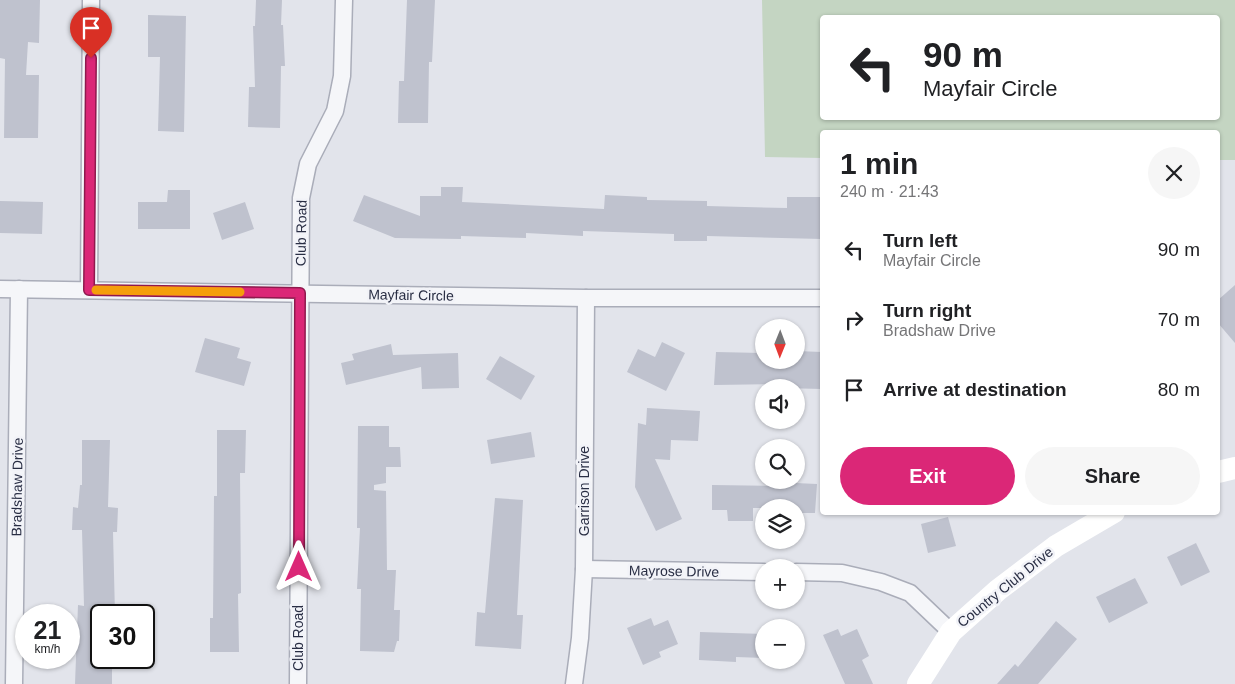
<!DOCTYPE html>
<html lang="en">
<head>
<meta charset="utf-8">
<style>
  :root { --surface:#fff; --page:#f6f6f6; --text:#202124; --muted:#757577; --accent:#db2777 }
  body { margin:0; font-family:Arial,sans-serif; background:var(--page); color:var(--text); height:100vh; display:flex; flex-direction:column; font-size:19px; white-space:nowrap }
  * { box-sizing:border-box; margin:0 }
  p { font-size:16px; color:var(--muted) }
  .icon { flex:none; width:28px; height:28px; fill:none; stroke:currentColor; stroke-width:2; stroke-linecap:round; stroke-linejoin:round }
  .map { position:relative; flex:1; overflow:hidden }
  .side { position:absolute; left:820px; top:130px; width:400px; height:385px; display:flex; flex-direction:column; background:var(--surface); border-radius:5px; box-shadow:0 1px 4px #0004 }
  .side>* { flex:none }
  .banner { position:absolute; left:820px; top:15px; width:400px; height:105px; border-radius:5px; box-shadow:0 1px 4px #0004; background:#fff; color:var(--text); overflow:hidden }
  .needle { width:32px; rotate:181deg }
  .buttons { position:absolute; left:755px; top:319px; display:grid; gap:10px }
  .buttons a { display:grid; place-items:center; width:50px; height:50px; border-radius:50%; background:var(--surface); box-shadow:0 1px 4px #0004; font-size:25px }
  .speed { position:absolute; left:15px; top:604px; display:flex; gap:10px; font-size:25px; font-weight:700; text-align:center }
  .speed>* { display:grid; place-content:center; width:65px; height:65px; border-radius:50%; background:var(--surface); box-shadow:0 1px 4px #0004; line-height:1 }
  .speed small { font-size:12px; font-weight:400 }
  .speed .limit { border:2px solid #111; border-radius:8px; background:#fff; color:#111 }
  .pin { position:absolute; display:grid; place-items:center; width:42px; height:42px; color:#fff; margin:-51px -21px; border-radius:50% 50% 50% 0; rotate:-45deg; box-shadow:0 0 5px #0007 }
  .pin .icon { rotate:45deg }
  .me { position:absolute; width:55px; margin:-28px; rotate:0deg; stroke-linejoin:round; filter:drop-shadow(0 0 4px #0008) }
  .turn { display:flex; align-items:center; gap:18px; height:105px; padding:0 20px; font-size:22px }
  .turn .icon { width:65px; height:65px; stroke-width:2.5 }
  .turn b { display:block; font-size:35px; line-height:42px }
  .round { display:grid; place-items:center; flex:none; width:52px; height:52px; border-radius:26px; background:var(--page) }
  .summary { display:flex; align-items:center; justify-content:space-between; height:85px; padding:0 20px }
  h1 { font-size:30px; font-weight:700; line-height:38px }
  .button { display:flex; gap:10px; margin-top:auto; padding:10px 20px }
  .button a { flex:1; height:58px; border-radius:30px; background:var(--accent); color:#fff; font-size:20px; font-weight:700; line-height:58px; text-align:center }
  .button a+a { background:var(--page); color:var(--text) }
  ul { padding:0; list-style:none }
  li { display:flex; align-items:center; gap:15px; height:70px; padding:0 20px }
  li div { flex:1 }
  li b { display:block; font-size:19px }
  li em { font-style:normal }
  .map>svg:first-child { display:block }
  .green { fill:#c4d5c2; fill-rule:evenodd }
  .building { fill:#bfc2ce }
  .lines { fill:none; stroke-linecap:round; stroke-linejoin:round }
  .street-casing { stroke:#aaadb9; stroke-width:19 }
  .street { stroke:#f5f6f9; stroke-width:16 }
  .secondary { stroke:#fff; stroke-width:22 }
  .route-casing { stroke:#8e194d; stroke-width:12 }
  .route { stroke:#db2777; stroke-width:9 }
  .slow { stroke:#f59e0b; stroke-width:9 }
  .labels { text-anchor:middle; stroke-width:5; stroke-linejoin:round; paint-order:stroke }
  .street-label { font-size:14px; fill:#292e44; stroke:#f2f3f8 }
</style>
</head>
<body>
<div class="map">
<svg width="1235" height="684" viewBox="0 0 1235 684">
  <rect width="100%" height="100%" fill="#e2e4eb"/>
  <path class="green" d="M762,0H1235V160H1218V132H822V158L765,157ZM822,18H1218V118H822Z"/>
  <g class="building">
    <polygon points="0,0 40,0 39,43 28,42 26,75 39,75 38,138 4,138 5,59 0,58"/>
    <polygon points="256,0 282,0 281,25 283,25 285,66 281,66 280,128 248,127 249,87 255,87 253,26 255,26"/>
    <polygon points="407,0 435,0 432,62 429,62 428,123 398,123 399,81 404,81"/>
    <polygon points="148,15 186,16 184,132 158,131 160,57 148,57"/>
    <polygon points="441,187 463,187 462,202 604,209 605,195 647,197 647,200 707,201 707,206 787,208 787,197 822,197 822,239 707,236 707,241 674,241 674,234 583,231 583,236 526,233 526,238 461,236 461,239 395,238 353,221 364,195 420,216 420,196 441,196"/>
    <polygon points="168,190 190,190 190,229 138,229 138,202 167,202"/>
    <polygon points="0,201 43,202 42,234 0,233"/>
    <polygon points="245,202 254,229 222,240 213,213"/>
    <polygon points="1235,285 1235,343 1218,323 1218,300"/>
    <polygon points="205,338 240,348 237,358 251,362 244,386 195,372"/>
    <polygon points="662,342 685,353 666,391 627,372 638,349 655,357"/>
    <polygon points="391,344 393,355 458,353 459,388 422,389 421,367 346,385 341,363 354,360 352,354"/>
    <polygon points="796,351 822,352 822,389 782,388 782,384 714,385 716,352 762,353 762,360 796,360"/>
    <polygon points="500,356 535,376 521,400 486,379"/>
    <polygon points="647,408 700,411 698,441 671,440 670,460 655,459 682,519 656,531 635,487 638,423 646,425"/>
    <polygon points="358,426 389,426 389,447 400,447 401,467 386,467 386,483 374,485 374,490 386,491 387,570 396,570 394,610 400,610 399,641 397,641 394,652 360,651 361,589 357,589 360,528 357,528"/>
    <polygon points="217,430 246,430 245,473 240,473 241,593 238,594 239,652 210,652 210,618 213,618 214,496 217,496"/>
    <polygon points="531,432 535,457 491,464 487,440"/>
    <polygon points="82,440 110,440 108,507 118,508 117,532 113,532 115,615 101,615 101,658 112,658 112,684 75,684 78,605 84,606 82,530 72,530 73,507 78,508 80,485 82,485"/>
    <polygon points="774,482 817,484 815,513 796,513 796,508 753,508 753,521 728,521 727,510 712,510 712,485 773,486"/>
    <polygon points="495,498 523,500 517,615 523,615 521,649 475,646 477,612 485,613"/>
    <polygon points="948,517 956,546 928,553 921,524"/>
    <polygon points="1196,543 1210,572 1181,586 1167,557"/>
    <polygon points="1135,578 1148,603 1109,623 1096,597"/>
    <polygon points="651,618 654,626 668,620 678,644 659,652 661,657 643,665 627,628"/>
    <polygon points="1056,621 1077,639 1038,684 997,684 1015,664 1018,667"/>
    <polygon points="838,629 841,636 857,629 869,656 862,660 873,684 845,684 823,635"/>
    <polygon points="700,632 764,634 764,658 736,657 736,662 699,660"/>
  </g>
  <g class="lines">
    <defs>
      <g id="street">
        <polyline points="0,289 586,298 822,298"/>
        <polyline points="89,290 91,0"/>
        <polyline points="584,569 764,572"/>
        <polyline points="796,572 842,573 881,582 910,593 951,632"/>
        <polyline points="14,684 19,289"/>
        <polyline points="298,684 301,198 308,164 335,111 342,76 344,0"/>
        <polyline points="574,684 580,638 584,569 586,298"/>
      </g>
    </defs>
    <use href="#street" class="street-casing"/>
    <use href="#street" class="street"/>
    <g class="secondary">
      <polyline points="1218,472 1235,468"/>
      <polyline points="918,684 951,632 998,590 1056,546 1114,512"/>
    </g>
  </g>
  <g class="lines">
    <defs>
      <polyline id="route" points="91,58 89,290 300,293 299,567"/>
    </defs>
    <use href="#route" class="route-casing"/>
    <use href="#route" class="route"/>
    <polyline class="slow" points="96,290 240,292"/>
  </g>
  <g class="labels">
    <g class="street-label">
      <text transform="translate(301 233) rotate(-89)" y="5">Club Road</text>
      <text transform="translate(411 295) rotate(1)" y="5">Mayfair Circle</text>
      <text transform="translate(17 487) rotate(-89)" y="5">Bradshaw Drive</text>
      <text transform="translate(584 491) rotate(-90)" y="5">Garrison Drive</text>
      <text transform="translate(674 571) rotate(1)" y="5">Mayrose Drive</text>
      <text transform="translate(1005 587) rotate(-39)" y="5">Country Club Drive</text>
      <text transform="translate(298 638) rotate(-90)" y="5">Club Road</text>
    </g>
  </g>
</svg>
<div class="buttons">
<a><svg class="needle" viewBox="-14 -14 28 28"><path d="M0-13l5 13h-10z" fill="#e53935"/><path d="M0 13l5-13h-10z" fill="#757577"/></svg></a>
<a><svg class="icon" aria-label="sound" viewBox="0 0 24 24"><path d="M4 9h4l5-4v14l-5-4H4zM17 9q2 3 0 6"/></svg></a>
<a><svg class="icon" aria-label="search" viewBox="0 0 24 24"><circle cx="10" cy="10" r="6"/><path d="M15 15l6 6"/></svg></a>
<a><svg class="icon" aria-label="layers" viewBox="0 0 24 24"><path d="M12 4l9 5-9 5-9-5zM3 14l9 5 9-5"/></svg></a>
<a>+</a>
<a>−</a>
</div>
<div class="speed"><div>21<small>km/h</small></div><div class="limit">30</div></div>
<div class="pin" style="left:91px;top:58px;background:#d93025"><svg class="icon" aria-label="arrive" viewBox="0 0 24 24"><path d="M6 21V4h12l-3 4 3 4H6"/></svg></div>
<svg class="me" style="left:299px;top:567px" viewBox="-20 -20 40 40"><path d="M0-17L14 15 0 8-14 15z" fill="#db2777" stroke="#fff" stroke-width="4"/></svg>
<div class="banner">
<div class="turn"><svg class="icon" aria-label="left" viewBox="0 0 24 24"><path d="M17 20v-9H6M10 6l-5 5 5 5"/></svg><div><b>90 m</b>Mayfair Circle</div></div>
</div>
<section class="side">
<div class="summary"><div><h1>1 min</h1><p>240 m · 21:43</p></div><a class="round"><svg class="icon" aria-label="close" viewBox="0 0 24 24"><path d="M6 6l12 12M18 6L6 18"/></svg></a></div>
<ul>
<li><svg class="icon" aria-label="left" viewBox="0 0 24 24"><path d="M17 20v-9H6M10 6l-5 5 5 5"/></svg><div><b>Turn left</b><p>Mayfair Circle</p></div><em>90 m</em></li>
<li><svg class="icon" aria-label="right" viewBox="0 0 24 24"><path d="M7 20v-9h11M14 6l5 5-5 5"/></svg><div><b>Turn right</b><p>Bradshaw Drive</p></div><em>70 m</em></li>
<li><svg class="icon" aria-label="arrive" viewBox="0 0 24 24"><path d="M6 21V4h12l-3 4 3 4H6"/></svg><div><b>Arrive at destination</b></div><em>80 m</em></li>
</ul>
<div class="button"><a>Exit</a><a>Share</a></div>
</section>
</div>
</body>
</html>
